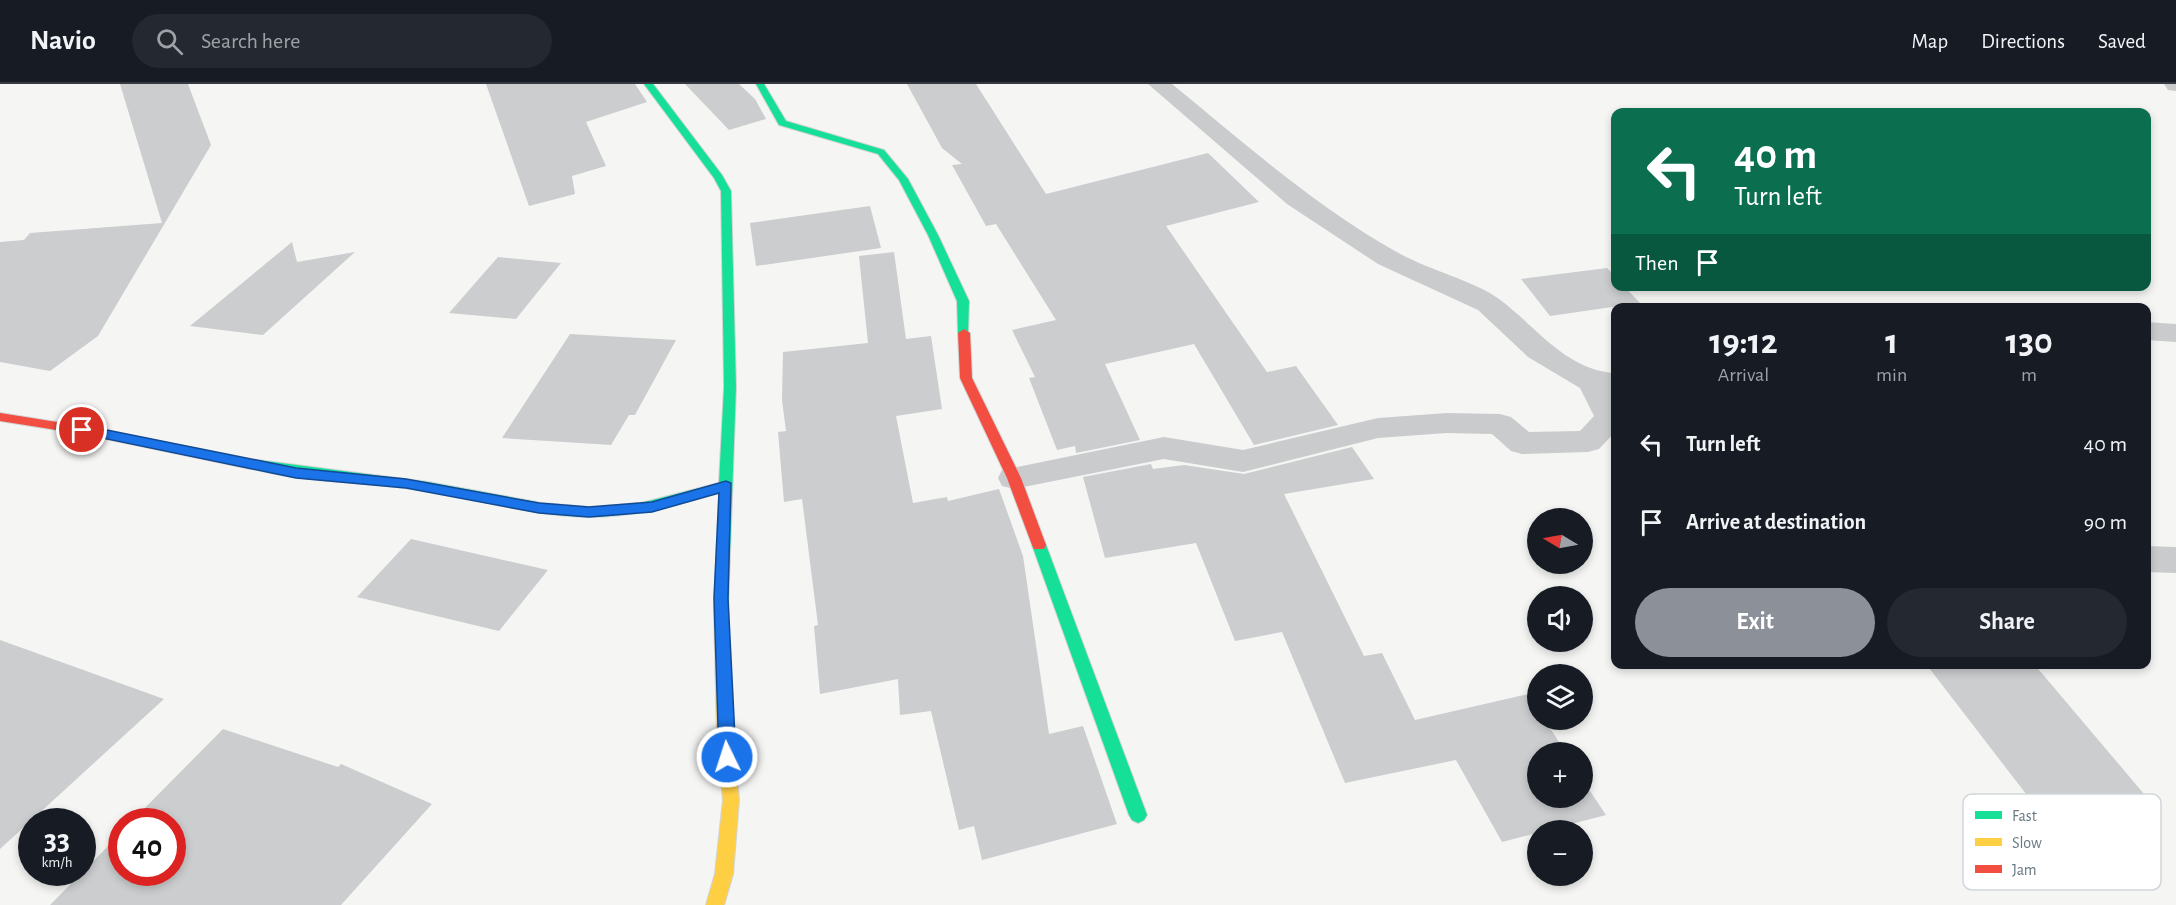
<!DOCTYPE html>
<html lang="en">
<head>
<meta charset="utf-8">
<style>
  :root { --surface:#171b24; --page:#242831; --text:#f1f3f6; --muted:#9ea1a6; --line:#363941; --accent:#8c9099 }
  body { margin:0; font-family:"Alegreya Sans",sans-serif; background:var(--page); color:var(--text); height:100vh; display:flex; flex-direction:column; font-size:22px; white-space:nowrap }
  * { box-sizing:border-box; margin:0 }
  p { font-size:20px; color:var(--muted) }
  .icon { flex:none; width:33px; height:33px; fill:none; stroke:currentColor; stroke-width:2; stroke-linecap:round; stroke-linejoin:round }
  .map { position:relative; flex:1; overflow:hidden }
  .sheet { position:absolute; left:1611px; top:219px; width:540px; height:366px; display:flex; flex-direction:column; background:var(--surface); border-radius:12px; box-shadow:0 3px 9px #0003 }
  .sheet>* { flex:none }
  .hud { position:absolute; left:1611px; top:24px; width:540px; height:183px; border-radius:12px; box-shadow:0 3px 9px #0003; background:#0b6e4f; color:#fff; overflow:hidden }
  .needle { width:39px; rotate:280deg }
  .controls { position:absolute; left:1527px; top:424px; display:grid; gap:12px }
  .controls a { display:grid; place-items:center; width:66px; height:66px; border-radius:50%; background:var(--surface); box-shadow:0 3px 9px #0003; font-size:30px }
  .speed { position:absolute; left:18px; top:724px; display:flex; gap:12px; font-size:30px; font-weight:700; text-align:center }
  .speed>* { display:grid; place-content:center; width:78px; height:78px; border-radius:50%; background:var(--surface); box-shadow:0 3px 9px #0003; line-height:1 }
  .speed small { font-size:15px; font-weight:400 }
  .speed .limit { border:9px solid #d22; background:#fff; color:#111 }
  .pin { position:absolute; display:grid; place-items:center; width:51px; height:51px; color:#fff; margin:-26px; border:3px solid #fff; border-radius:50%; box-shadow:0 2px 6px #0007 }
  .me { position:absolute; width:66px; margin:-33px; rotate:356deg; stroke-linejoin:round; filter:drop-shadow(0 0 4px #0008) }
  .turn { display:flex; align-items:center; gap:21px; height:126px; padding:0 24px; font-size:27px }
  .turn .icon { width:78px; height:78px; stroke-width:2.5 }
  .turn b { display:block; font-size:42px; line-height:51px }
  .then { display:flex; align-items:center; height:57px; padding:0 24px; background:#0003; gap:12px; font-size:22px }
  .eta { display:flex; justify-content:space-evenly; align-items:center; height:102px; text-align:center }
  .eta b { font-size:36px; font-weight:600; line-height:42px }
  .cta { display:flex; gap:12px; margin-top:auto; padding:12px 24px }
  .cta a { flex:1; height:69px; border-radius:36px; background:var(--accent); color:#fff; font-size:24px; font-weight:600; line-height:69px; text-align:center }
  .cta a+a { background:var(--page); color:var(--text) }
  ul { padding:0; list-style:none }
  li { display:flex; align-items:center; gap:18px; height:78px; padding:0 24px }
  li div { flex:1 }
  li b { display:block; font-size:22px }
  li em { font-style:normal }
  header { display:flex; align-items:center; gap:36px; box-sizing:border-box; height:84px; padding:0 30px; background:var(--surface); border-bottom:2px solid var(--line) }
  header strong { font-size:28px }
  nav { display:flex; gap:33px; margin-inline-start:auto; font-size:21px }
  .search { width:420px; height:54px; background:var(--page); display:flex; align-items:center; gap:15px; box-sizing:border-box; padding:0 21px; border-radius:33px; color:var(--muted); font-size:22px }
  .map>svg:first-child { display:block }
  .building { fill:#cbcdce }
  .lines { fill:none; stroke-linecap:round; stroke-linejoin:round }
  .fast-casing { stroke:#d2d3d4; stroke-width:2 }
  .slow-casing { stroke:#d2d3d4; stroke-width:2 }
  .jam-casing { stroke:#d2d3d4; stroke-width:2 }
  .street { fill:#cacbcc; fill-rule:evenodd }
  .fast { fill:#16e098; fill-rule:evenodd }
  .slow { fill:#ffcf43; fill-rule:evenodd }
  .jam { fill:#f24e42; fill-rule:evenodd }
  .route { fill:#1a73e8; stroke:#114b97; stroke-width:1.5 }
  .key { fill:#fff; stroke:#d1d6da; stroke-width:1.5 }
  .key-label { font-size:16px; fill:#677883 }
</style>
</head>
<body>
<header>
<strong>Navio</strong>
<div class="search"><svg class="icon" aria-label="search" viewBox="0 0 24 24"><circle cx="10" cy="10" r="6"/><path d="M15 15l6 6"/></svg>Search here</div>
<nav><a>Map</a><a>Directions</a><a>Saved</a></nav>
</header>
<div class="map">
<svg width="2176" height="821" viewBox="0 0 2176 821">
  <rect width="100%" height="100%" fill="#f5f5f4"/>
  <g class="building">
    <polygon points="120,0 188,0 211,61 98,252 50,287 0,278 0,158 24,156 30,149 162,139"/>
    <polygon points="486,0 635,0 647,18 586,38 606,82 572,92 575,110 529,122"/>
    <polygon points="685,0 739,0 755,15 766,35 729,46"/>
    <polygon points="907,0 976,0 1046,110 1208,69 1259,118 1166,142 1267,288 1296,282 1338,341 1254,361 1194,260 1105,280 1140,356 1076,369 1075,362 1057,366 1029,294 1035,293 1012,246 1056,236 996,140 986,142 952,81 962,80 942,64"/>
    <polygon points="870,122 881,164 756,182 750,139"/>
    <polygon points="292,158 297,178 355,168 263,251 190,242"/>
    <polygon points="894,168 906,255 931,252 942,325 896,332 913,419 947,413 948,417 999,405 1023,472 1049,650 1083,642 1117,740 982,776 974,742 959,746 931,627 900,631 898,595 820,610 814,542 818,541 802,415 784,418 778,348 786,347 782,316 783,268 868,259 859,172"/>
    <polygon points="498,173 561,179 516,235 449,229"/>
    <polygon points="1607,184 1616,193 1616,202 1624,202 1640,219 1550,232 1521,195"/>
    <polygon points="570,250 676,256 635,331 629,331 611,361 502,354"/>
    <polygon points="1352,363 1374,395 1284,410 1364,572 1382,569 1415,636 1528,610 1538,624 1538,636 1545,636 1566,669 1538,669 1538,714 1582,714 1582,695 1606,731 1502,758 1456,676 1345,699 1282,548 1235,557 1196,459 1105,474 1083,393 1151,380 1153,385 1184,381 1244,390"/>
    <polygon points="411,455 548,486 499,547 357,513"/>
    <polygon points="0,556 164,615 0,765"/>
    <polygon points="1926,580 2034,580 2161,730 2053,745"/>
    <polygon points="223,645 338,683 341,680 432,720 341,821 50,821 122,748 122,789 172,789 172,738 131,738"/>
  </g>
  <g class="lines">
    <defs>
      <g id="fast">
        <path d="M644,0H653L722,91L731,107L736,303L728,525L726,529H716L714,525L719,409C677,421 634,433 589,433C527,432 466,411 405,404C353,397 297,398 246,383L244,380L251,375L428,398L542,419L588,423L641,419L719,399L724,303L721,107L714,94Z"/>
        <polygon points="756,0 764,0 786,37 884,66 908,95 938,151 969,217 968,252 960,252 958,249 957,217 928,151 899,96 878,70 779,41"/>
        <polygon points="1039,456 1044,457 1046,461 1147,731 1144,736 1138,739 1132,736 1129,731 1032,461 1034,457"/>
      </g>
      <polygon id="slow" points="721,519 726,521 728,525 733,651 739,716 733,790 724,821 706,821 715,790 723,716 717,651 714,525 716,521"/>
      <g id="jam">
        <polygon points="964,245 970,249 972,294 1021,394 1046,461 1044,465 1034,465 1032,461 1007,394 960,294 958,249"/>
        <polygon points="0,329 82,342 251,375 258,380 251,385 82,350 0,337"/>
      </g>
    </defs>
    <use href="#fast" class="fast-casing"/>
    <use href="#slow" class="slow-casing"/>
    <use href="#jam" class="jam-casing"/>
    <g class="street">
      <path d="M1148,0H1172C1244,59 1314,121 1395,167C1425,185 1473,196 1499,215C1536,242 1566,287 1616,289V309L1612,308L1616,315V347L1599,365L1588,368L1522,370L1511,367L1492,350L1447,349L1378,354L1243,388L1164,375L1014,405L1002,402L998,394L1002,386L1164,353L1243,366L1378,334L1447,329L1500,330L1511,333L1529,348L1580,347L1594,332L1580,304L1528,273L1478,226L1378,180L1287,120Z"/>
      <polygon points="2164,0 2176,0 2176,7 2168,6"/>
      <polygon points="2146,238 2176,240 2176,258 2146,256"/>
      <polygon points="2146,462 2176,463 2176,489 2146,488"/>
    </g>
    <use href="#fast" class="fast"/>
    <use href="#slow" class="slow"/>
    <use href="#jam" class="jam"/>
  </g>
  <polygon class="route" points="82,341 296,384 406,395 539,419 589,423 652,418 726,397 731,399 728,514 736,673 733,678 727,680 721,678 719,673 714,514 719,409 652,428 589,433 539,429 406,404 296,394 78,349 78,343"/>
  <rect x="1963" y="710" width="198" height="96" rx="9" class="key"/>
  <rect x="1975" y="727" width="27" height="8" fill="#16e098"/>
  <rect x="1975" y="754" width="27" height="8" fill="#ffcf43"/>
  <rect x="1975" y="781" width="27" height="8" fill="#f24e42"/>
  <g class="key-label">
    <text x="2012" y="737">Fast</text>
    <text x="2012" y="764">Slow</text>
    <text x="2012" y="791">Jam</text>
  </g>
</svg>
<div class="controls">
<a><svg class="needle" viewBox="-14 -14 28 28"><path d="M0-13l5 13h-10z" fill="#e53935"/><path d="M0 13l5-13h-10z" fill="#9ea1a6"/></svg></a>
<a><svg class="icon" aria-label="sound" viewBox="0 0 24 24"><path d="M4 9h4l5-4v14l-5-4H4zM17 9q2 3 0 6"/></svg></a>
<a><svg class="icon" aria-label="layers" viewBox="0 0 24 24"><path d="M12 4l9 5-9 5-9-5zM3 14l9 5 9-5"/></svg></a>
<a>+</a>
<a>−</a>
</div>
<div class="speed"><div>33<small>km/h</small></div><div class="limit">40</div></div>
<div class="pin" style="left:82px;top:346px;background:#d93025"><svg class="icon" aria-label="arrive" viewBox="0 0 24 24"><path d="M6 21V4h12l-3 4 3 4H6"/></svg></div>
<svg class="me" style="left:727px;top:673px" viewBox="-20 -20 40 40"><circle r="17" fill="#1a73e8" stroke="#fff" stroke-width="3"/><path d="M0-11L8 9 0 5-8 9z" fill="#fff"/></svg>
<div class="hud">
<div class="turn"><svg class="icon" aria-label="left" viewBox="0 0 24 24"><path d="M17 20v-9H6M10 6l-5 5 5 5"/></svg><div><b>40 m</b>Turn left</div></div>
<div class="then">Then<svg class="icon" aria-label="arrive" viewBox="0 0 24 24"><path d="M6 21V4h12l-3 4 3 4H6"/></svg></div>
</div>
<section class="sheet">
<div class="eta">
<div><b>19:12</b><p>Arrival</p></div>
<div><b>1</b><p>min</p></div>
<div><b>130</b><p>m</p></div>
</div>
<ul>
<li><svg class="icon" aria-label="left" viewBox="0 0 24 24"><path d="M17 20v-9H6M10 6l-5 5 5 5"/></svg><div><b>Turn left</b></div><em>40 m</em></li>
<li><svg class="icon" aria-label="arrive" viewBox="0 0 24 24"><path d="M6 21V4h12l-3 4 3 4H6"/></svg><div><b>Arrive at destination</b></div><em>90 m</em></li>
</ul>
<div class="cta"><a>Exit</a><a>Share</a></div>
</section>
</div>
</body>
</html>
